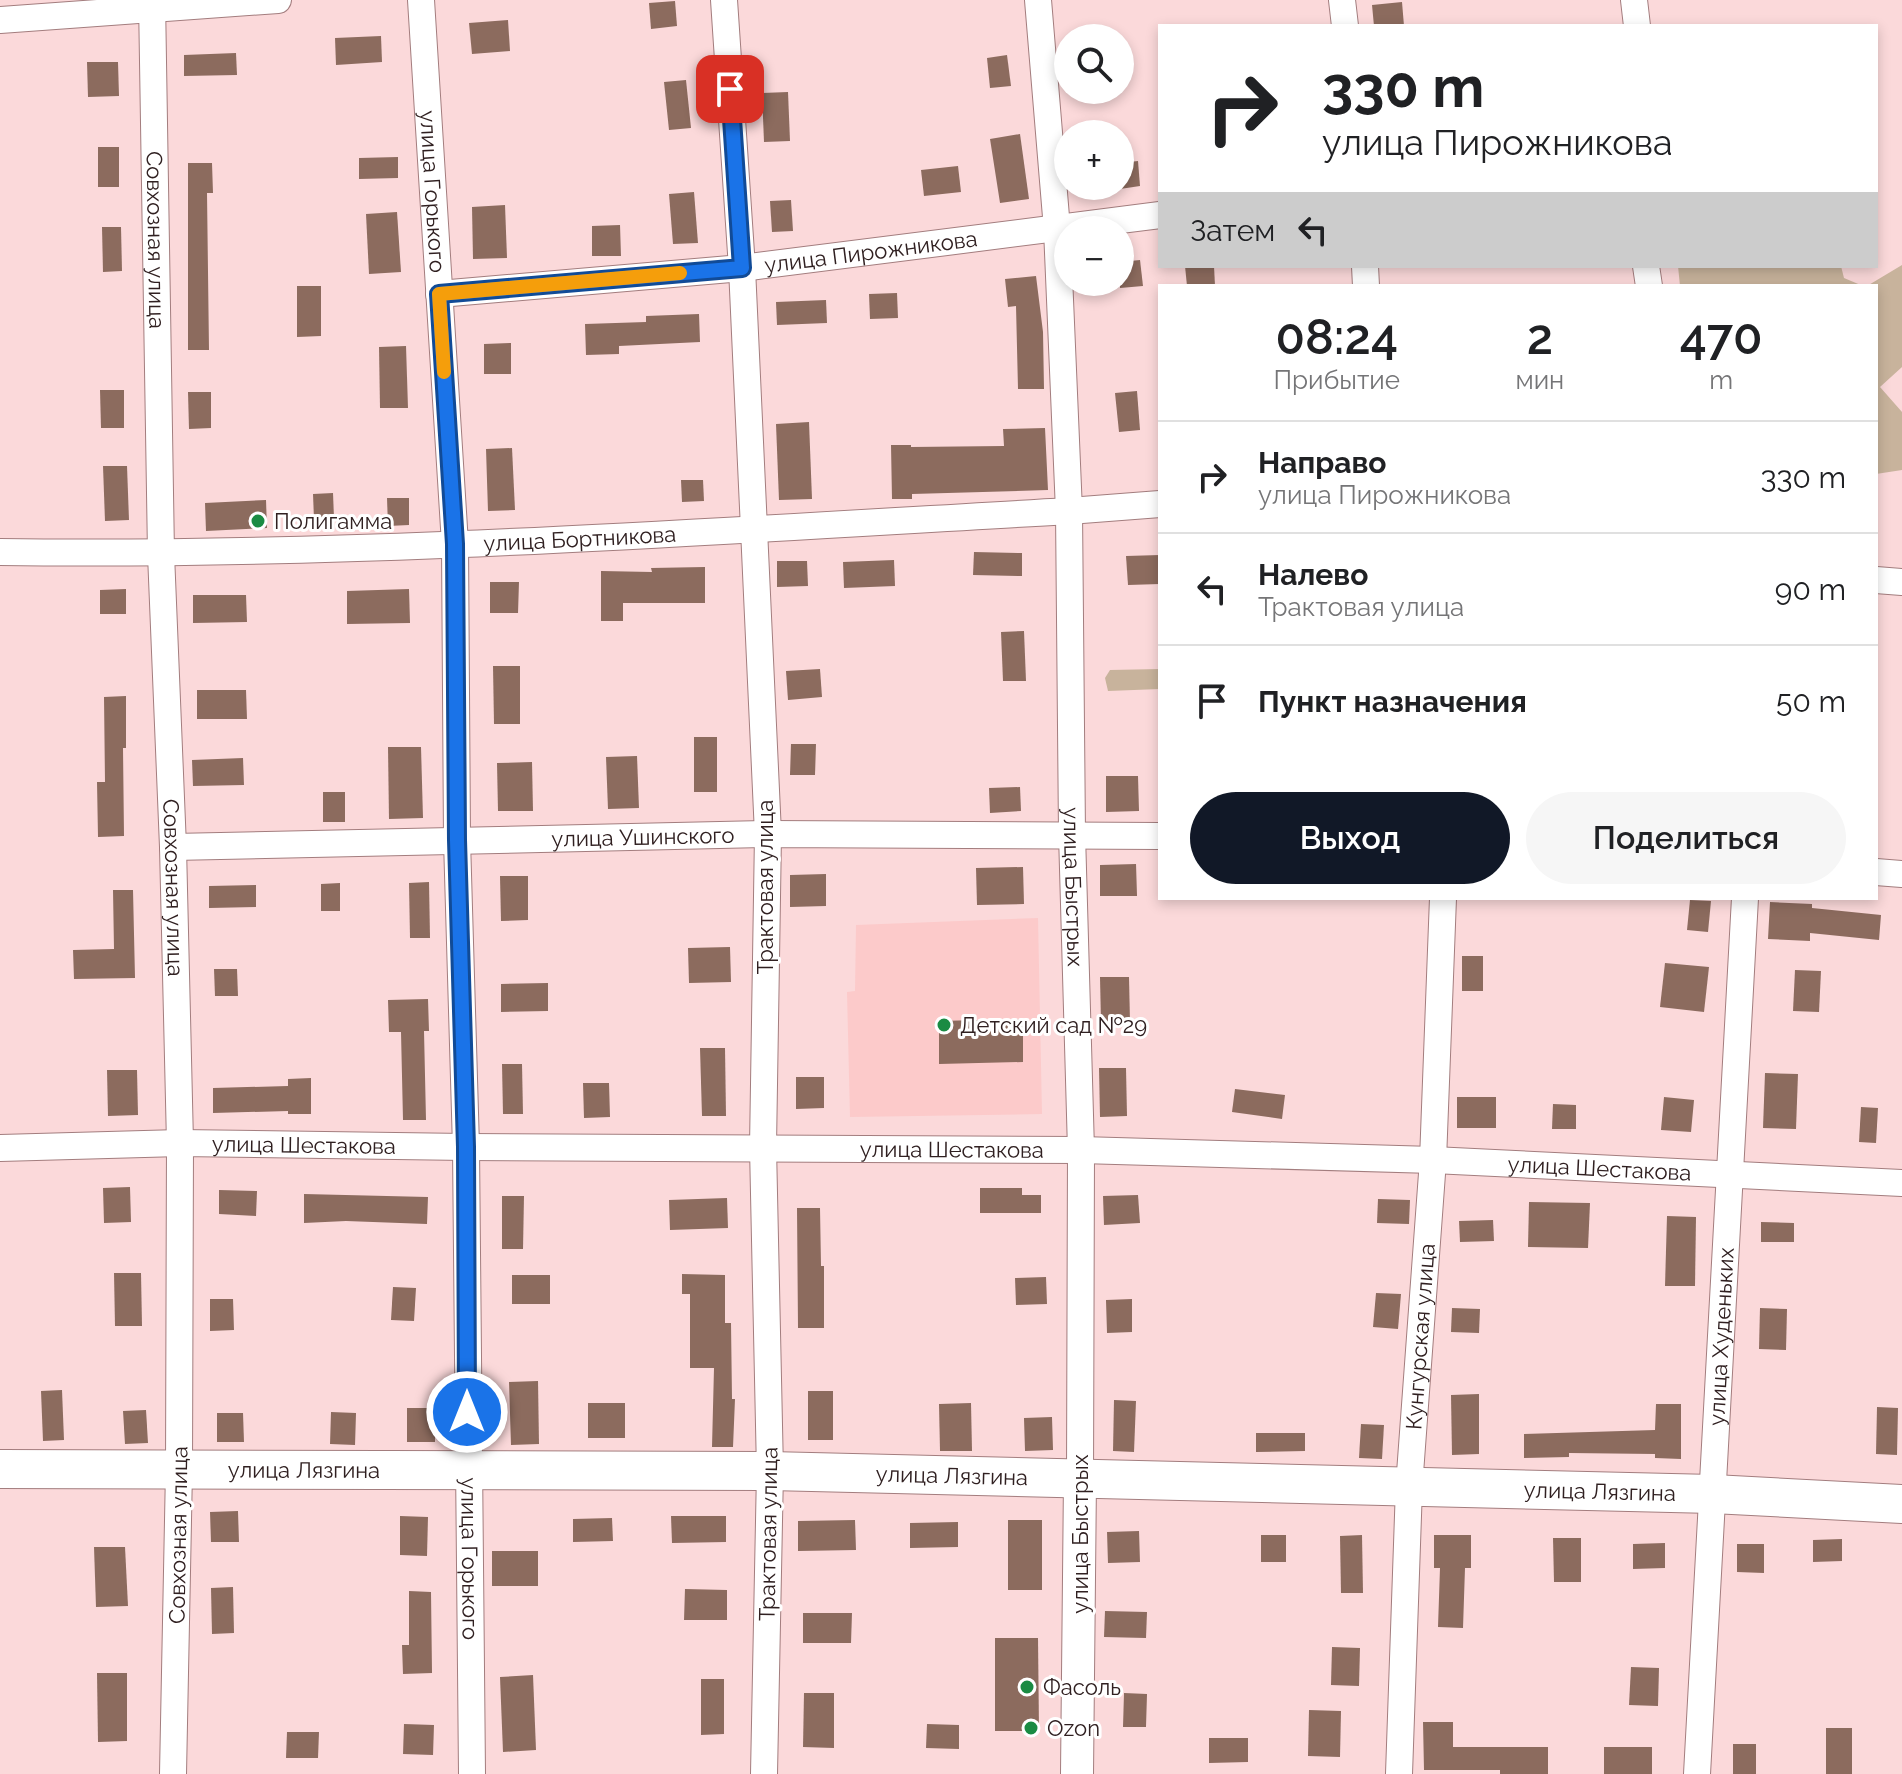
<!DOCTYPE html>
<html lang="ru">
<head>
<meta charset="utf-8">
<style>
  :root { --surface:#fff; --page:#f6f6f6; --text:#202124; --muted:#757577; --line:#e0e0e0; --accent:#111827 }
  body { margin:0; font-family:Raleway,sans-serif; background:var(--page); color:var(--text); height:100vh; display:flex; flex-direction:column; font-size:30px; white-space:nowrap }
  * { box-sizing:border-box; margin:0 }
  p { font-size:26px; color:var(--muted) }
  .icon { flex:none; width:44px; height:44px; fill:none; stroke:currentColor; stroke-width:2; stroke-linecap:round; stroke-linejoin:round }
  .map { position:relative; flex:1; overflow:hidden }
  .side { position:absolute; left:1158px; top:284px; width:720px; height:616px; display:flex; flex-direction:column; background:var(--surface); border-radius:0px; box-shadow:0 4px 12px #0003 }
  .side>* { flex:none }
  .guide { position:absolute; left:1158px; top:24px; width:720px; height:244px; border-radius:0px; box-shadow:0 4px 12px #0003; background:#fff; color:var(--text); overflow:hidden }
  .buttons { position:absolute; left:1054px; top:24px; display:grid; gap:16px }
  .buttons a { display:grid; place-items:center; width:80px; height:80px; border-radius:50%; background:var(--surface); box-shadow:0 4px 12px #0003; font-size:40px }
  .pin { position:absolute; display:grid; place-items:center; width:68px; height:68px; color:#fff; margin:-34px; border-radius:16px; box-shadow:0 4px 12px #0006 }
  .me { position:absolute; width:88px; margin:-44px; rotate:0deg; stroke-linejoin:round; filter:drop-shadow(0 0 6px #0008) }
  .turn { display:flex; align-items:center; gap:28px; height:168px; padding:0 32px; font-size:36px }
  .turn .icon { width:104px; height:104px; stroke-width:2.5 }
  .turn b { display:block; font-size:56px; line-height:68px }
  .then { display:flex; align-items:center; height:76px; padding:0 32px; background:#0003; gap:16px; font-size:30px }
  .eta { display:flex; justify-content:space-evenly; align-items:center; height:136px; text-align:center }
  .eta b { font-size:48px; font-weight:600; line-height:56px }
  .button { display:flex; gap:16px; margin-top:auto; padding:16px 32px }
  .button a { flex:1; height:92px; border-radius:48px; background:var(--accent); color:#fff; font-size:32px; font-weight:600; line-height:92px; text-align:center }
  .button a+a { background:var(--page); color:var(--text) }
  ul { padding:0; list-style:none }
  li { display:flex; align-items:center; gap:24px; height:112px; padding:0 32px; border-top:2px solid var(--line) }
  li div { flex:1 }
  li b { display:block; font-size:30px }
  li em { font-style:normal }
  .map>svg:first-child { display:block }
  .built { fill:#fccaca }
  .green { fill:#c8b39c }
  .building { fill:#8c6b5e }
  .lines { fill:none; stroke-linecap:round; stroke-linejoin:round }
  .minor-casing { stroke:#a37d7e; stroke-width:28 }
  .tertiary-casing { stroke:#a37d7e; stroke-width:34 }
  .secondary-casing { stroke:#a37d7e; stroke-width:40 }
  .minor { stroke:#fff; stroke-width:26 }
  .tertiary { stroke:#fff; stroke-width:32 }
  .secondary { stroke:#fff; stroke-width:38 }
  .route-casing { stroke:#114b97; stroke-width:20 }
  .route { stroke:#1a73e8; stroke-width:14 }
  .slow { stroke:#f59e0b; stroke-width:14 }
  .poi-dot { fill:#1a8b43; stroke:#fff; stroke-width:3 }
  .labels { text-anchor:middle; stroke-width:6; stroke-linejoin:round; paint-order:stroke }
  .street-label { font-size:22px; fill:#302021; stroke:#fff }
  .poi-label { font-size:22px; fill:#302021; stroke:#fff; text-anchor:start }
</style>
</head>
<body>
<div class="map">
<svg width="1902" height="1774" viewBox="0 0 1902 1774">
  <rect width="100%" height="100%" fill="#fbd9da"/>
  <polygon class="built" points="1038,918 1042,1114 850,1117 847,992 855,991 856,925"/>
  <g class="green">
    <polygon points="1902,265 1902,367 1880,387 1902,412 1902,470 1876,474 1876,286 1867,286"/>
    <polygon points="1678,266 1841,266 1844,278 1863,286 1680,286"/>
    <polygon points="1160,669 1160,689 1108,691 1105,678 1110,670"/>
  </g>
  <g class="building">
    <polygon points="675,1 677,26 651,29 649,3"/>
    <polygon points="1402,2 1404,26 1374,26 1372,5"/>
    <polygon points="508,20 510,51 472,54 469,23"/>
    <polygon points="381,36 382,62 336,65 335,38"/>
    <polygon points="236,53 237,75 184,76 184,55"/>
    <polygon points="1007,55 1011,86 990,88 987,58"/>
    <polygon points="87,62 118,62 119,96 88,97"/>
    <polygon points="686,80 691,128 669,130 664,82"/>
    <polygon points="788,92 790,141 764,142 762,93"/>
    <polygon points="1020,134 1029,199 1000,203 990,139"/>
    <rect x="98" y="147" width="21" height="40"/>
    <polygon points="398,157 398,178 359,179 359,158"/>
    <polygon points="1138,161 1140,186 1120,189 1120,163"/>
    <polygon points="188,163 212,163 213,193 207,193 209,350 188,350"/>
    <polygon points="958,166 961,192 924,196 921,170"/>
    <polygon points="694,192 698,243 673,244 669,194"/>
    <polygon points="791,200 793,231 772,232 770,201"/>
    <polygon points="505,205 507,258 473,259 472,207"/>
    <polygon points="397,212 401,272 369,274 366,214"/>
    <polygon points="620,225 621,256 592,256 592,226"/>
    <polygon points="102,227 121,227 122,271 103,272"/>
    <polygon points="1140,260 1143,286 1120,288 1120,262"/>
    <polygon points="1185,266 1214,266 1215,286 1187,286"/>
    <polygon points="1036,276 1043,332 1044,389 1018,389 1016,306 1008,307 1005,279"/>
    <polygon points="297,286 321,286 321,336 297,337"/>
    <polygon points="897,293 898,318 870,319 869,294"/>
    <polygon points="826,300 827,323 777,325 776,302"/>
    <polygon points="699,314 700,342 619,346 619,354 586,355 585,324 646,322 646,316"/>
    <polygon points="511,343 511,374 484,374 484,344"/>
    <polygon points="406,346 408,408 380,408 379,347"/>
    <polygon points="100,390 124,390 124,428 101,428"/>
    <polygon points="1137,391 1140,430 1119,432 1115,393"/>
    <polygon points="188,392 211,392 211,428 189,429"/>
    <polygon points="809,422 812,499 779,500 776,424"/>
    <polygon points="1045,428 1048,490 912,494 912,499 892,499 891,445 911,445 911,447 1004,446 1003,429"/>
    <polygon points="512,448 515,510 488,511 486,449"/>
    <polygon points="103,466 127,466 129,520 105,521"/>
    <polygon points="681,480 703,480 704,501 682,502"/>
    <polygon points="333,493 334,518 314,519 313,494"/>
    <polygon points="387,498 409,498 409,525 388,526"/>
    <polygon points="266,500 267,528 206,531 205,503"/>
    <polygon points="974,552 1022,553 1022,576 973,575"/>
    <polygon points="1160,555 1160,584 1128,585 1126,556"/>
    <polygon points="894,560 895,586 844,588 843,562"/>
    <polygon points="777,561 807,561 808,586 777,587"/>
    <polygon points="705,567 705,603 623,603 623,621 601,621 601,571 652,572 651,568"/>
    <polygon points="490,582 519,582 518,613 490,613"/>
    <polygon points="126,589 126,614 100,614 100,590"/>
    <polygon points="409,589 410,623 347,624 347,591"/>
    <polygon points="193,595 246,595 247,622 193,623"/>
    <polygon points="1024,631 1026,681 1003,681 1001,632"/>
    <polygon points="493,666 520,666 520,724 494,724"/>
    <polygon points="820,669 822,697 788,700 786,671"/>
    <polygon points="197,690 246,690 247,719 197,719"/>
    <polygon points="126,696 126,748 123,748 124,836 98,837 97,782 105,782 104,697"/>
    <rect x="694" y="737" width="23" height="55"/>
    <polygon points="791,744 816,744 815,775 790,775"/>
    <polygon points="388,747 421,747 423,818 389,819"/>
    <polygon points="637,756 639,808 608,809 606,757"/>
    <polygon points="243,758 244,785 193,786 192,760"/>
    <polygon points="532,762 533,811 498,811 497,763"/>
    <polygon points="1106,776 1138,776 1139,811 1106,812"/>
    <polygon points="1020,787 1021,811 990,813 989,788"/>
    <rect x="323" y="792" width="22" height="30"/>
    <polygon points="1136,864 1137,896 1100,896 1100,865"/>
    <polygon points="1023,867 1024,904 977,905 976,868"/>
    <polygon points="826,874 826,906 790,907 790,875"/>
    <polygon points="500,876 528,876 528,920 501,921"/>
    <polygon points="429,882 430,938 410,938 409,883"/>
    <polygon points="340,883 340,911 321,911 321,884"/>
    <polygon points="256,885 256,907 209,908 209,886"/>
    <polygon points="113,890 133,890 135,978 74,979 73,950 114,949"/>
    <polygon points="1690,900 1711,901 1708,932 1687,930"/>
    <polygon points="1770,902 1812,904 1812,908 1881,915 1879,940 1810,933 1810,941 1768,939"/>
    <polygon points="730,947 731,982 689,983 688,948"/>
    <rect x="1462" y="956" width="21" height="35"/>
    <polygon points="1665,963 1709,967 1704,1012 1660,1007"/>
    <polygon points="214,969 237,969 238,996 215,996"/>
    <polygon points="1795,970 1821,971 1819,1012 1793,1011"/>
    <polygon points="1100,977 1129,977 1130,1022 1101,1023"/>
    <polygon points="548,983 548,1011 501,1012 501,984"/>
    <polygon points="428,999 429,1031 424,1031 426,1120 403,1120 401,1032 389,1032 388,1000"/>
    <polygon points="1023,1019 1023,1062 939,1064 939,1021"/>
    <polygon points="700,1048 725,1048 726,1116 702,1116"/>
    <polygon points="502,1064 522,1064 523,1114 503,1114"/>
    <polygon points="1099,1068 1126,1068 1127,1116 1100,1117"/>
    <polygon points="107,1070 137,1070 138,1115 108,1116"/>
    <polygon points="1765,1073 1798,1074 1796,1129 1763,1128"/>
    <polygon points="796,1077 824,1077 824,1108 796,1109"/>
    <polygon points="311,1078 311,1114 288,1114 288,1111 213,1113 213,1088 288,1086 288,1079"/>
    <polygon points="583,1083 609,1083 610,1117 584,1118"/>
    <polygon points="1235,1089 1285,1095 1282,1119 1232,1112"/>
    <rect x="1457" y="1097" width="39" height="31"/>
    <polygon points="1664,1097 1694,1100 1691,1132 1661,1130"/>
    <polygon points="1553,1104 1576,1105 1576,1129 1552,1129"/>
    <polygon points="1861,1107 1878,1108 1876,1143 1859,1142"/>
    <polygon points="130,1187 131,1222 104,1223 103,1188"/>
    <polygon points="980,1188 1022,1188 1022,1195 1041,1195 1041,1213 980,1213"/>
    <polygon points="219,1190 257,1191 256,1216 219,1214"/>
    <polygon points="304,1194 428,1197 427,1224 346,1221 304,1223"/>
    <polygon points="1138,1195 1140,1223 1104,1225 1103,1196"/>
    <polygon points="502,1196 524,1196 523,1249 502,1249"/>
    <polygon points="727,1198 728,1228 670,1230 669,1200"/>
    <polygon points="1378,1199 1410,1200 1409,1224 1377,1223"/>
    <polygon points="1529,1202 1590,1203 1588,1248 1528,1247"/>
    <polygon points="797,1208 820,1208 821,1266 824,1266 824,1328 798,1328"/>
    <polygon points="1667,1216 1696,1217 1695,1286 1665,1286"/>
    <polygon points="1493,1220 1494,1241 1460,1242 1459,1221"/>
    <polygon points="1761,1222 1794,1223 1794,1242 1761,1242"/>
    <polygon points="114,1273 141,1273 142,1326 115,1326"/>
    <polygon points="682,1274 725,1275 725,1323 731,1323 732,1399 735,1399 733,1447 712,1447 714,1368 690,1368 690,1294 682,1294"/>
    <rect x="512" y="1275" width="38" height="29"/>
    <polygon points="1046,1277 1047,1304 1016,1305 1015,1278"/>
    <polygon points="393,1287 416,1288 414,1321 391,1320"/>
    <polygon points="1376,1293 1401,1294 1398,1329 1373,1327"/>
    <polygon points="210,1299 233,1299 234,1330 210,1331"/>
    <polygon points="1132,1299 1132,1332 1107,1333 1106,1300"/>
    <polygon points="1452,1308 1480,1309 1479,1333 1451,1332"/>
    <polygon points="1760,1308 1787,1309 1786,1350 1759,1349"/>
    <polygon points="538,1381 539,1444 511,1445 509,1382"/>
    <polygon points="62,1390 64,1440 43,1441 41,1391"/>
    <rect x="808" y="1391" width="25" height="49"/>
    <polygon points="1479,1394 1479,1454 1452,1455 1451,1395"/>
    <polygon points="1114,1400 1136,1401 1134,1452 1113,1451"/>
    <rect x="588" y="1403" width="37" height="35"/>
    <polygon points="971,1403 972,1451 940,1451 939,1404"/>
    <polygon points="1656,1404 1681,1404 1681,1459 1655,1458 1655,1454 1569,1453 1569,1457 1524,1458 1524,1434 1655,1430"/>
    <polygon points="1877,1407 1898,1408 1897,1455 1876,1454"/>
    <rect x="407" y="1408" width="28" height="34"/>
    <polygon points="146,1410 148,1443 125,1444 123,1411"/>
    <polygon points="331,1412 356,1413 355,1445 330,1444"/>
    <polygon points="217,1413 243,1413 244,1442 217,1442"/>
    <polygon points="1052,1417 1053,1450 1025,1451 1024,1418"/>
    <polygon points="1361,1424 1384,1425 1382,1459 1359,1458"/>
    <polygon points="1256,1433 1305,1433 1305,1451 1256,1452"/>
    <polygon points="238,1511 239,1542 211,1542 210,1512"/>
    <polygon points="400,1516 428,1517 427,1556 400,1555"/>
    <polygon points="671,1516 726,1516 726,1542 672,1543"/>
    <polygon points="612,1518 613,1541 573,1542 573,1519"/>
    <polygon points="855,1520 856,1550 798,1551 798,1521"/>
    <rect x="1008" y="1520" width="34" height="70"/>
    <polygon points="958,1522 958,1547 910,1548 910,1523"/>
    <polygon points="1139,1531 1140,1562 1108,1563 1107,1532"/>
    <rect x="1261" y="1535" width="25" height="27"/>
    <polygon points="1362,1535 1363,1593 1341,1593 1340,1536"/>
    <polygon points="1434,1535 1471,1535 1471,1568 1465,1568 1463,1628 1438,1627 1440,1568 1434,1568"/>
    <polygon points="1553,1538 1581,1538 1581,1582 1554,1582"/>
    <polygon points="1842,1539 1842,1561 1813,1562 1813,1540"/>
    <polygon points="1665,1543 1665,1568 1633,1569 1633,1544"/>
    <polygon points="1737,1544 1764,1544 1764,1573 1737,1572"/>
    <polygon points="94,1547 125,1547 128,1606 96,1607"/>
    <rect x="492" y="1551" width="46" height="35"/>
    <polygon points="233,1587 234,1633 212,1634 211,1588"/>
    <polygon points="685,1589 727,1590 727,1620 684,1620"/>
    <polygon points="409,1591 431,1592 432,1673 403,1674 402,1645 409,1645"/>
    <polygon points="1105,1611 1147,1612 1146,1638 1104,1637"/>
    <polygon points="803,1613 852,1613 851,1643 803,1643"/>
    <polygon points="995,1638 1038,1638 1039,1731 995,1731"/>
    <polygon points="1332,1647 1360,1648 1359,1686 1331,1685"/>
    <polygon points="1631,1667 1659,1668 1658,1706 1629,1705"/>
    <polygon points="97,1673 127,1673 127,1741 98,1742"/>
    <polygon points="533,1675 536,1750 503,1752 500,1677"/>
    <polygon points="701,1679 724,1679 724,1734 701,1735"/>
    <polygon points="804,1693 834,1693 834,1748 803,1747"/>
    <polygon points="1124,1693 1147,1694 1146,1727 1123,1727"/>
    <polygon points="1309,1710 1341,1711 1340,1757 1308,1756"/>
    <polygon points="1423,1722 1453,1722 1453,1747 1548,1747 1548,1774 1500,1774 1500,1770 1424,1770"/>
    <polygon points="404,1724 434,1725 433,1755 403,1754"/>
    <polygon points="927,1724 959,1725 959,1749 926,1748"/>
    <rect x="1826" y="1728" width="26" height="46"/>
    <polygon points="287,1732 319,1732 318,1758 286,1758"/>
    <polygon points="1209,1738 1248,1738 1248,1762 1209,1763"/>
    <rect x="1733" y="1744" width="23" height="30"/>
    <rect x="1604" y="1747" width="48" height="27"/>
  </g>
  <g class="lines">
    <defs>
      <g id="minor">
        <path id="s1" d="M152,0L161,554L173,847L180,1143L179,1470L173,1774"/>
        <path id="s2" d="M421,0L455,544L457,840L466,1147L472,1774"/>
        <polyline points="724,0 742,268 768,834 763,1147 770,1471 764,1774"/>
        <path id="s3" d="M1038,0L1057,229L1069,511L1072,834L1081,1150L1080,1479"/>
        <polyline points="1342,0 1345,26"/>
        <polyline points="1634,0 1637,26"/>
        <polyline points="0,20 278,0"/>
        <polyline points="1365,266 1366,286"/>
        <polyline points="1646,266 1649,286"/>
        <path id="s4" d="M439,294L742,268L1160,215"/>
        <path id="s5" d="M0,552C357,557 713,531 1069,511L1160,504"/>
        <polyline points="1876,580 1902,582"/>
        <path id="s6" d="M173,847L768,834L1160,836"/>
        <polyline points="1876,872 1902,874"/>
        <path id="s7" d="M0,1148L180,1143L466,1147L1081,1150L1433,1160L1902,1183"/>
        <path id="s8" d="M1399,1774L1409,1487L1433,1160L1443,898"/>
        <path id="s9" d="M1697,1774L1745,898"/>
      </g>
      <polyline id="tertiary" points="1077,1774 1080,1479"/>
      <g id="secondary">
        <path id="s10" d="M0,1469L770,1471L1713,1494L1902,1504"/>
      </g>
    </defs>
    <use href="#minor" class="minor-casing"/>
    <use href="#tertiary" class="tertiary-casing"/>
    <use href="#secondary" class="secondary-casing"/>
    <use href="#minor" class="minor"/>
    <use href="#tertiary" class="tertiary"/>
    <use href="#secondary" class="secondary"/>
  </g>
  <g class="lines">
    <defs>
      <polyline id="route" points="467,1412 466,1147 457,840 455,544 439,294 742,268 730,89"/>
    </defs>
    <use href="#route" class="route-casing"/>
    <use href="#route" class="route"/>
    <polyline class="slow" points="444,372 439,294 680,273"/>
  </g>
  <g class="poi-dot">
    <circle cx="258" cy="521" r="8"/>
    <circle cx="944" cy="1025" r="8"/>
    <circle cx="1027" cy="1687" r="8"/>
    <circle cx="1031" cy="1728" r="8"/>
  </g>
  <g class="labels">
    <g class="street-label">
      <text dy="8" stroke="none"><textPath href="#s2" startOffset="192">улица Горького</textPath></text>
      <text dy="8" stroke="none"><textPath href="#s1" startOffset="240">Совхозная улица</textPath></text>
      <text dy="8" stroke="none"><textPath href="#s4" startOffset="434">улица Пирожникова</textPath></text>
      <text dy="8" stroke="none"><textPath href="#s5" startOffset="580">улица Бортникова</textPath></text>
      <text dy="8" stroke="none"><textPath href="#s6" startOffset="470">улица Ушинского</textPath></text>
      <text dy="8" stroke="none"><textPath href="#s1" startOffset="888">Совхозная улица</textPath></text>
      <text transform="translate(765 887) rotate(-90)" y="8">Трактовая улица</text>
      <text dy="8" stroke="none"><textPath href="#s3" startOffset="888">улица Быстрых</textPath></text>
      <text dy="8" stroke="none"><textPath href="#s7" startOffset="304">улица Шестакова</textPath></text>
      <text dy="8" stroke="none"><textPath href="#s7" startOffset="952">улица Шестакова</textPath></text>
      <text dy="8" stroke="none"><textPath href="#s7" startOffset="1600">улица Шестакова</textPath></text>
      <text dy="8" stroke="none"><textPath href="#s8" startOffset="438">Кунгурская улица</textPath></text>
      <text dy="8" stroke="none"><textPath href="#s9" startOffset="438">улица Худеньких</textPath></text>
      <text dy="8" stroke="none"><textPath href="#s10" startOffset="304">улица Лязгина</textPath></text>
      <text dy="8" stroke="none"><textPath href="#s10" startOffset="952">улица Лязгина</textPath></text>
      <text dy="8" stroke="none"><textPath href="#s10" startOffset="1600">улица Лязгина</textPath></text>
      <text transform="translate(768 1534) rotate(-89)" y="8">Трактовая улица</text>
      <text transform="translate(1080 1534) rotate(-90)" y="8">улица Быстрых</text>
      <text transform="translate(178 1535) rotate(-89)" y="8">Совхозная улица</text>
      <text dy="8" stroke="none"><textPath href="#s2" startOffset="1560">улица Горького</textPath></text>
    </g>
    <g class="poi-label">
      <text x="274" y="529">Полигамма</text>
      <text x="960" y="1033">Детский сад №29</text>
      <text x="1043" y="1695">Фасоль</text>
      <text x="1047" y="1736">Ozon</text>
    </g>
  </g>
</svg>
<div class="buttons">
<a><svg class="icon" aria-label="search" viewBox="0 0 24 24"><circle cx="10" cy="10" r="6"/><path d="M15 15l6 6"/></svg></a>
<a>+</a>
<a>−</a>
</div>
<div class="pin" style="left:730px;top:89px;background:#d93025"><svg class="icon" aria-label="arrive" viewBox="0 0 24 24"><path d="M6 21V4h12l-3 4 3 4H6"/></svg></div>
<svg class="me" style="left:467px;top:1412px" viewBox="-20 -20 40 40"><circle r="17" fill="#1a73e8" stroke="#fff" stroke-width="3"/><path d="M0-11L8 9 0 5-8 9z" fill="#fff"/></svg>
<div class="guide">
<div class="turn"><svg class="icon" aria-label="right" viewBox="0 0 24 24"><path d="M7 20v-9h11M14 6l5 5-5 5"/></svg><div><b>330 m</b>улица Пирожникова</div></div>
<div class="then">Затем<svg class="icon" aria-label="left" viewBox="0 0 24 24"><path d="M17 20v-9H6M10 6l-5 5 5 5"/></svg></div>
</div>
<section class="side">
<div class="eta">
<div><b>08:24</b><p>Прибытие</p></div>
<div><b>2</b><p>мин</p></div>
<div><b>470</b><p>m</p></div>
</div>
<ul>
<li><svg class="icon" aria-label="right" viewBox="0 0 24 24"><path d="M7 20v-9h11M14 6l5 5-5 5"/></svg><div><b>Направо</b><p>улица Пирожникова</p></div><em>330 m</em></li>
<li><svg class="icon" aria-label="left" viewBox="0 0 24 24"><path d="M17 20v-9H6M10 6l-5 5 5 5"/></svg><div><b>Налево</b><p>Трактовая улица</p></div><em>90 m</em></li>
<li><svg class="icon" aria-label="arrive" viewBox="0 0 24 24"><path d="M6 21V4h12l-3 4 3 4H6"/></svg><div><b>Пункт назначения</b></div><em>50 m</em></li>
</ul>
<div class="button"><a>Выход</a><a>Поделиться</a></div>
</section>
</div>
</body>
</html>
